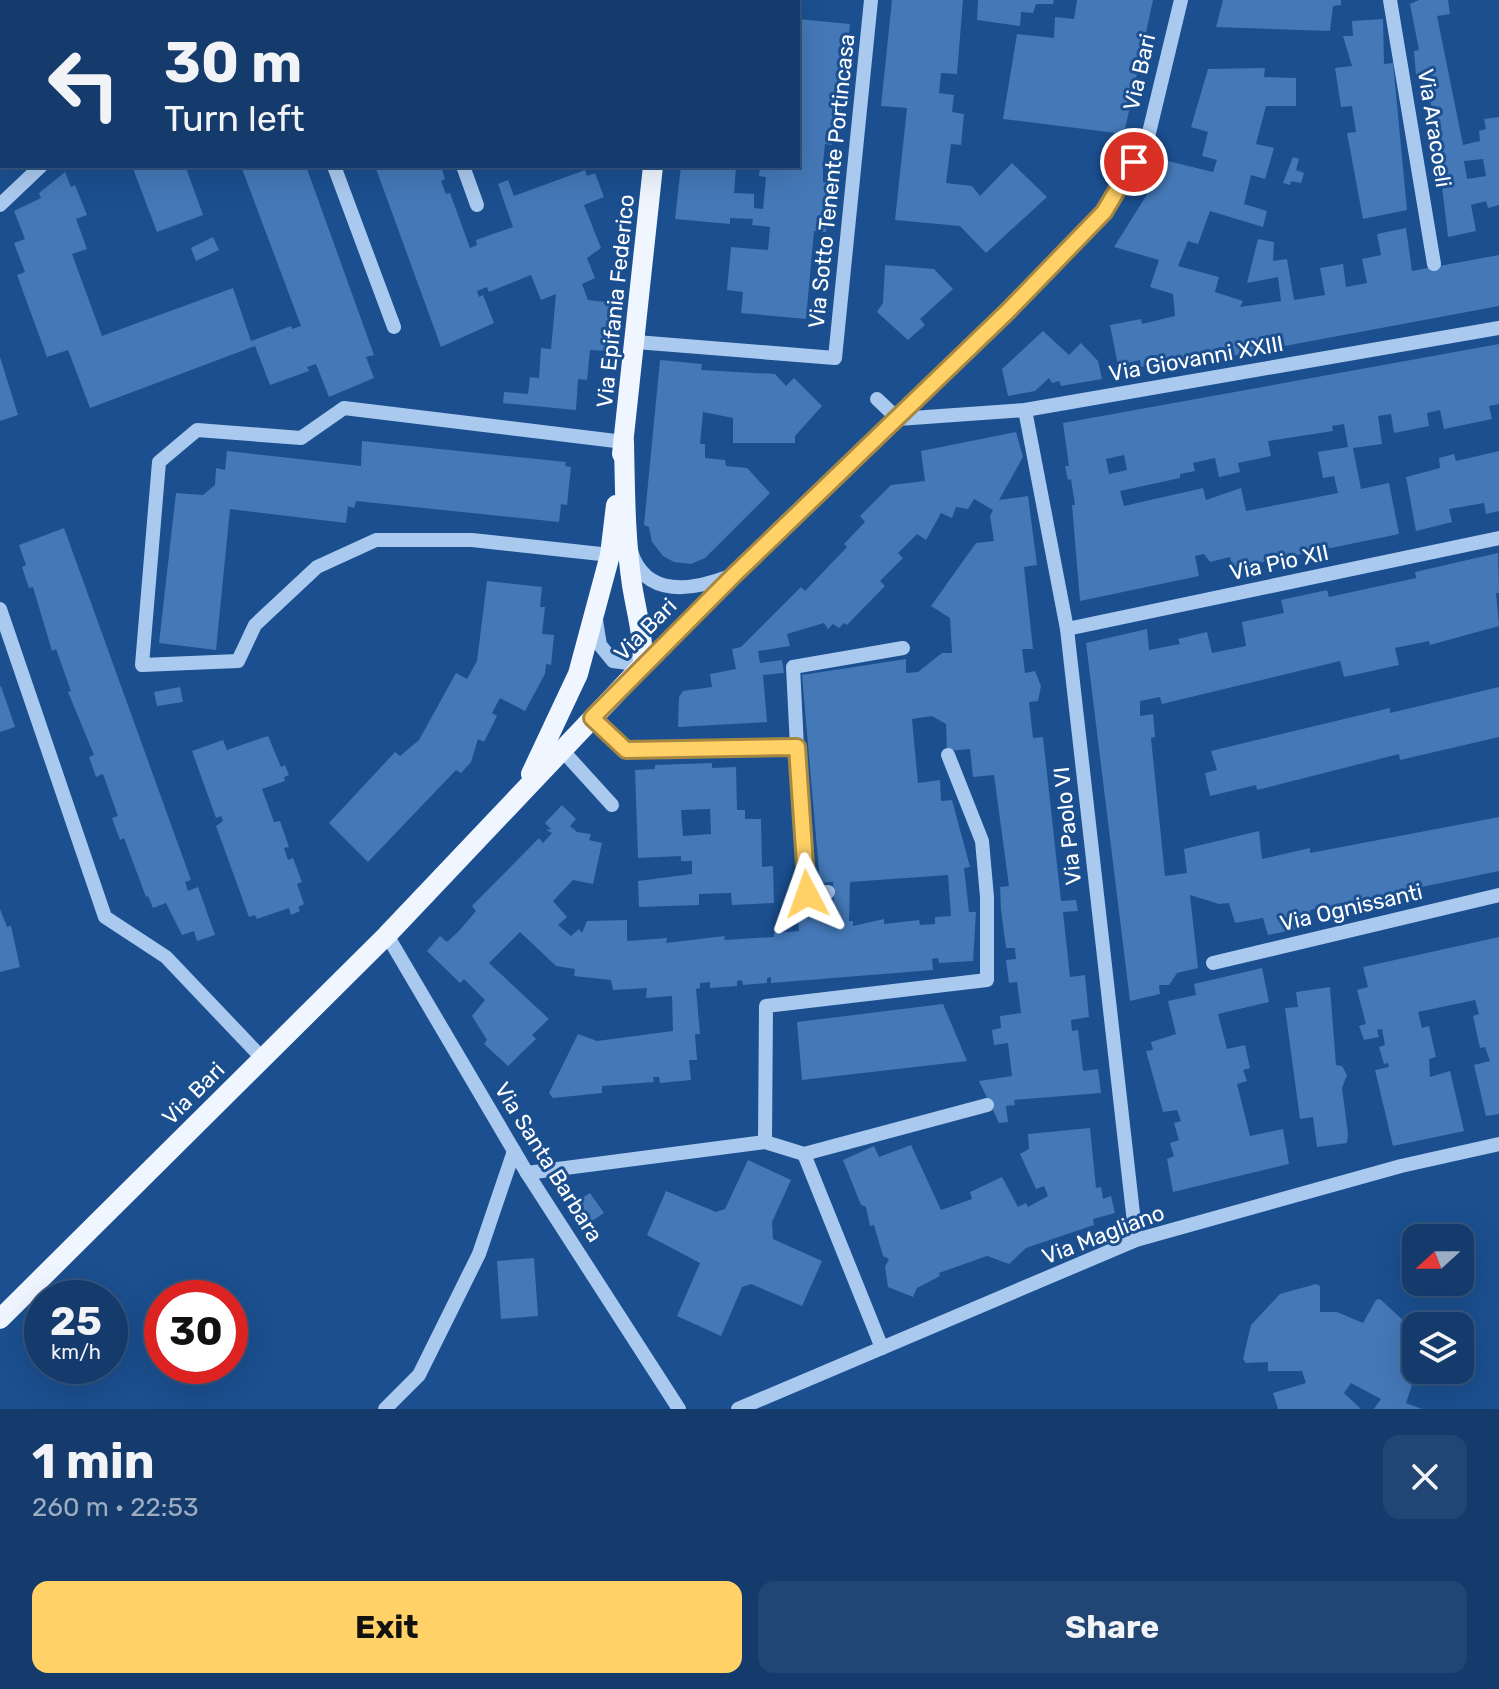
<!DOCTYPE html>
<html lang="en">
<head>
<meta charset="utf-8">
<style>
  :root { --surface:#143b6b; --page:#214673; --text:#f1f3f6; --muted:#9dadc1; --line:#33557e; --accent:#ffd166 }
  body { margin:0; font-family:Rubik,sans-serif; background:var(--page); color:var(--text); height:100vh; display:flex; flex-direction:column; font-size:30px; white-space:nowrap }
  * { box-sizing:border-box; margin:0 }
  p { font-size:26px; color:var(--muted) }
  .icon { flex:none; width:44px; height:44px; fill:none; stroke:currentColor; stroke-width:2; stroke-linecap:round; stroke-linejoin:round }
  .map { position:relative; height:1409px; overflow:hidden }
  .panel { display:flex; flex-direction:column; background:var(--surface); flex:1 }
  .panel>* { flex:none }
  .guide { position:absolute; left:0px; top:0px; width:800px; height:168px; box-shadow:0 8px 32px #0002,0 0 0 2px var(--line); background:#143b6b; color:var(--text); overflow:hidden }
  .needle { width:52px; rotate:249deg }
  .controls { position:absolute; left:1402px; top:1224px; display:grid; gap:16px }
  .controls a { display:grid; place-items:center; width:72px; height:72px; border-radius:16px; background:var(--surface); box-shadow:0 8px 32px #0002,0 0 0 2px var(--line); font-size:40px }
  .speed { position:absolute; left:24px; top:1280px; display:flex; gap:16px; font-size:40px; font-weight:700; text-align:center }
  .speed>* { display:grid; place-content:center; width:104px; height:104px; border-radius:50%; background:var(--surface); box-shadow:0 8px 32px #0002,0 0 0 2px var(--line); line-height:1 }
  .speed small { font-size:20px; font-weight:400 }
  .speed .limit { border:12px solid #d22; background:#fff; color:#111 }
  .pin { position:absolute; display:grid; place-items:center; width:68px; height:68px; color:#fff; margin:-34px; border:4px solid #fff; border-radius:50%; box-shadow:0 2px 8px #0007 }
  .me { position:absolute; width:88px; margin:-44px; rotate:356deg; stroke-linejoin:round; filter:drop-shadow(0 0 6px #0008) }
  .turn { display:flex; align-items:center; gap:28px; height:168px; padding:0 32px; font-size:36px }
  .turn .icon { width:104px; height:104px; stroke-width:2.5 }
  .turn b { display:block; font-size:56px; line-height:68px }
  .round { display:grid; place-items:center; flex:none; width:84px; height:84px; border-radius:16px; background:var(--page) }
  .overview { display:flex; align-items:center; justify-content:space-between; height:136px; padding:0 32px }
  h1 { font-size:48px; font-weight:700; line-height:60px }
  .action { display:flex; gap:16px; margin-top:auto; padding:16px 32px }
  .action a { flex:1; height:92px; border-radius:16px; background:var(--accent); color:#111; font-size:32px; font-weight:700; line-height:92px; text-align:center }
  .action a+a { background:var(--page); color:var(--text) }
  .map>svg:first-child { display:block }
  .building { fill:#4478b7; fill-rule:evenodd }
  .lines { fill:none; stroke-linecap:round; stroke-linejoin:round }
  .minor { stroke:#a9c9ee; stroke-width:14 }
  .major { stroke:#f0f6ff; stroke-width:20 }
  .route-casing { stroke:#a68842; stroke-width:20 }
  .route { stroke:#ffd166; stroke-width:14 }
  .labels { text-anchor:middle; stroke-width:6; stroke-linejoin:round; paint-order:stroke }
  .street-label { font-size:22px; fill:#fff; stroke:#1b4f8f }
</style>
</head>
<body>
<div class="map">
<svg width="1499" height="1409" viewBox="0 0 1499 1409">
  <rect width="100%" height="100%" fill="#1b4f8f"/>
  <g class="building">
    <polygon points="892,0 963,0 957,74 941,73 939,93 954,95 952,112 964,114 961,145 951,144 946,183 972,186 980,196 1012,163 1047,197 986,253 960,226 895,220 907,108 881,106"/>
    <polygon points="978,0 1054,0 1053,4 1036,4 1033,13 1021,12 1020,26 977,20"/>
    <polygon points="1077,0 1153,0 1124,134 1003,119 1017,34 1054,38 1055,17 1074,19"/>
    <polygon points="1223,0 1341,0 1341,5 1333,6 1330,31 1216,27"/>
    <path d="M1419,0H1448L1450,14L1437,16L1463,145L1480,141L1479,131L1486,129L1484,119L1499,117V205L1488,208L1486,201L1471,205L1476,231L1448,237L1438,153H1434L1431,136H1435L1427,75H1416L1414,51L1419,50L1410,4ZM1483,159L1486,176L1467,179L1464,161Z"/>
    <polygon points="798,19 850,24 838,135 832,134 832,145 825,144 823,163 823,182 836,184 835,198 829,197 826,232 814,231 806,319 741,313 743,292 727,290 731,247 768,250 770,227 752,225 753,219 730,218 730,224 675,219 681,166 736,166 734,193 754,194 754,208 763,209 766,177 759,176 760,166 798,166"/>
    <polygon points="1383,19 1384,64 1393,63 1407,210 1363,219 1347,133 1356,132 1352,106 1341,107 1335,68 1352,66 1343,36 1353,36 1352,21"/>
    <polygon points="1265,68 1264,77 1296,78 1296,106 1266,106 1256,144 1274,148 1265,179 1251,175 1244,204 1267,211 1263,227 1210,211 1198,244 1188,241 1178,266 1219,277 1215,292 1243,301 1240,307 1281,301 1278,277 1247,283 1258,239 1274,242 1273,261 1287,259 1294,300 1325,295 1320,268 1343,264 1346,287 1367,283 1362,259 1381,255 1377,234 1406,228 1412,271 1499,255 1499,306 1151,371 1150,365 1141,367 1140,360 1118,365 1110,325 1141,319 1142,324 1175,316 1173,294 1150,287 1159,260 1114,247 1168,161 1213,172 1217,160 1202,156 1208,132 1191,127 1208,69"/>
    <polygon points="1293,157 1299,159 1296,170 1304,173 1301,183 1291,181 1290,185 1283,183"/>
    <polygon points="132,166 191,166 186,168 203,215 157,232"/>
    <polygon points="241,166 306,166 374,355 366,357 374,378 329,397 316,364 307,367 309,371 270,385 255,346 90,408 68,350 47,357 17,275 25,272 14,243 25,239 14,211 41,198 39,193 65,172 71,187 75,185 87,215 76,219 87,249 72,254 102,336 233,288 251,341 291,326 292,329 301,326"/>
    <polygon points="375,166 441,166 445,179 441,181 446,194 450,193 470,248 477,245 476,240 513,227 498,184 508,180 514,196 585,170 587,176 595,173 604,197 584,205 601,248 587,258 595,278 582,284 588,300 613,303 609,351 590,350 587,380 578,379 576,410 503,403 504,392 528,394 530,377 539,378 541,348 551,349 556,294 541,300 531,275 489,292 487,287 477,291 479,297 483,295 494,323 441,347"/>
    <polygon points="213,237 219,250 196,261 191,248"/>
    <polygon points="885,265 934,269 953,289 920,319 925,325 908,340 877,312 883,303"/>
    <polygon points="1043,331 1069,355 1081,343 1098,361 1102,379 1061,386 1059,381 1052,383 1049,378 1035,391 1008,396 1002,369"/>
    <path d="M1499,344V404L1489,406L1492,419L1444,429L1440,410L1427,413L1429,426L1394,433L1391,414L1378,416L1382,444L1353,448L1361,489L1389,483L1399,534L1233,568L1230,557L1210,562L1204,554L1195,556L1199,576L1080,601L1072,505H1075L1071,479L1068,480L1065,466H1069L1063,423ZM1344,424L1348,447L1318,452L1323,478L1334,476L1338,493L1246,511L1241,488L1206,500L1203,488L1124,506L1120,491L1180,478V474L1195,471L1193,463L1215,458L1219,477L1240,472L1238,463L1271,456L1268,441L1333,431L1332,426ZM1124,455L1127,470L1109,474L1106,459Z"/>
    <polygon points="0,357 18,415 0,421"/>
    <polygon points="660,360 702,364 701,370 775,374 786,386 794,378 822,406 795,436 795,443 733,443 733,418 703,412 700,444 705,444 705,458 725,460 726,466 747,468 770,493 705,558 691,564 674,562 663,556 652,542 649,527 644,525"/>
    <path d="M1016,432L1023,457L999,500L1028,496L1037,565L1024,567L1033,649H1022L1025,673L1035,671L1041,686L1038,701L1029,702L1033,738L1043,737L1061,901L1076,900L1078,911L1063,912L1070,977L1085,975L1089,1017L1071,1020L1072,1031L1078,1030L1083,1071L1098,1069L1101,1093L1014,1100L1015,1105L1006,1106L1008,1122L999,1123L979,1081L1012,1076L1008,1043L994,1045L992,1030L1001,1028L1000,1016L1021,1013L1017,982L1009,983L1006,960L1016,959L1015,948H1006L1001,910L1000,887L1009,886L994,775L973,777L970,749L947,751L946,724L932,716L912,719L918,783L940,780L941,801L952,800L970,867L964,868L969,912H976L973,961L939,963L938,958L932,959L933,970L771,983V977L767,978V983L743,985L742,980L737,981V986L710,988V982L700,983V988L696,989L700,1034H695L697,1060H689L691,1080L660,1083L659,1077H653L654,1082L602,1086V1093L553,1098L549,1093L578,1034L597,1041L673,1031L672,996L646,998L647,988L613,990L611,980L574,976L575,969L556,966L520,932L489,963L549,1019L532,1035L536,1039L508,1066L484,1044L487,1040L472,1016L485,1000L464,979L460,983L427,951L440,936L447,942L458,932L476,911L472,906L539,838L543,843L552,833L546,830L551,829L545,823L562,805L576,819L570,826L577,832L591,834L589,840L602,843L593,884L573,880L553,901L567,917L558,925L571,936L579,929L582,933L587,921L627,920V941L667,938L666,943L725,936L724,940L774,937V933L799,931L797,905L834,904L833,882L820,883L802,675L906,659V673L918,672L942,653H952L950,618L931,606L976,543L994,541L990,516L993,510L974,499L968,509L956,507L952,518L941,513L926,540L917,534L898,553L903,558L880,581L885,586L847,625L844,623L839,628L833,624L828,629L824,623L787,634L790,646L758,651L760,663L782,660L784,673L763,675L767,722L678,727L679,697L683,691L712,687L710,674L736,669L732,649L741,647L801,587L805,591L847,547L844,544L865,522L860,516L891,485L925,481L921,451ZM948,875L951,916L935,917V924L920,925L919,920L884,924V919L853,926V921H849L850,882Z"/>
    <polygon points="362,441 566,462 565,466 571,467 567,505 561,504 559,522 356,501 354,508 348,506 346,523 230,509 216,650 159,643 176,493 203,495 215,485 216,468 225,470 227,451 361,466"/>
    <polygon points="1499,451 1499,511 1486,514 1484,503 1449,509 1452,522 1416,531 1406,477 1440,468 1439,458 1454,454 1456,461"/>
    <polygon points="64,528 191,880 185,882 188,891 198,887 215,935 197,941 194,931 182,935 166,903 153,908 148,896 146,897 124,838 120,840 112,818 118,816 103,774 96,777 89,757 94,755 68,692 71,691 56,649 52,651 33,587 29,588 22,567 26,565 19,545"/>
    <polygon points="1498,553 1499,593 1496,593 1499,626 1430,645 1429,641 1395,648 1399,665 1344,677 1340,661 1162,704 1160,697 1140,701 1140,716 1153,714 1155,737 1151,738 1165,876 1187,873 1184,849 1259,831 1262,859 1310,848 1310,853 1499,817 1499,871 1310,910 1313,926 1268,935 1263,918 1235,923 1229,903 1219,904 1190,895 1198,968 1177,973 1169,985 1159,985 1160,994 1130,1001 1086,643 1147,629 1149,650 1180,644 1178,639 1207,632 1212,653 1246,646 1242,622 1284,613 1281,600 1327,590 1329,597 1416,578 1415,572"/>
    <polygon points="487,581 542,587 540,607 545,607 542,634 554,635 551,665 546,664 545,674 525,711 500,698 492,713 497,716 484,742 478,739 471,762 461,773 456,770 368,862 329,823 395,752 400,756 419,740 456,673 467,679 477,661"/>
    <polygon points="1,686 15,727 0,732 0,687"/>
    <polygon points="180,687 183,702 157,706 154,692"/>
    <polygon points="1499,687 1499,737 1400,760 1399,754 1257,790 1256,785 1210,796 1205,773 1217,770 1211,751 1390,708 1390,713"/>
    <polygon points="268,736 281,767 285,765 289,775 284,777 285,781 262,789 274,822 280,821 289,847 284,848 288,860 293,858 302,882 297,884 304,904 298,907 300,911 291,915 289,908 257,919 255,915 249,917 216,826 223,821 221,816 216,818 192,751 223,740 227,750"/>
    <path d="M712,763V768L736,767L737,810H745V819H761L762,867L773,866L774,903L732,905L731,893L699,894V905L639,907L638,881L692,874V861H681V856L638,858L635,770L655,769V765ZM710,809L711,834L683,836L681,810Z"/>
    <polygon points="0,909 7,927 11,926 20,967 0,972"/>
    <polygon points="1499,937 1499,1114 1486,1116 1474,1065 1490,1061 1485,1047 1480,1048 1473,1016 1479,1014 1475,1000 1418,1012 1422,1028 1429,1026 1436,1057 1429,1059 1430,1077 1450,1071 1464,1131 1393,1146 1375,1070 1389,1067 1388,1063 1384,1064 1379,1047 1385,1045 1382,1029 1377,1030 1379,1037 1364,1040 1359,1026 1366,1024 1357,990 1368,987 1363,967"/>
    <polygon points="1262,968 1269,1002 1218,1014 1227,1049 1245,1045 1250,1068 1243,1070 1247,1081 1237,1084 1250,1136 1283,1129 1289,1164 1173,1192 1167,1159 1174,1156 1170,1143 1179,1140 1174,1123 1181,1121 1177,1110 1163,1112 1146,1051 1153,1050 1151,1042 1176,1034 1168,1001 1196,995 1194,984"/>
    <polygon points="1330,987 1336,1065 1342,1066 1347,1075 1342,1088 1348,1134 1347,1143 1317,1147 1313,1117 1300,1119 1285,1008 1298,1007 1296,992"/>
    <polygon points="943,1004 967,1061 802,1080 797,1022"/>
    <polygon points="1090,1128 1096,1188 1101,1187 1103,1199 1111,1196 1115,1213 1093,1219 1094,1225 1026,1248 1009,1264 987,1256 939,1273 940,1276 917,1288 913,1297 888,1287 885,1267 889,1259 883,1256 874,1225 870,1226 866,1207 861,1205 843,1160 874,1146 879,1157 911,1145 941,1210 972,1199 970,1192 1002,1177 1018,1207 1026,1203 1028,1207 1048,1196 1044,1186 1036,1189 1020,1154 1029,1149 1028,1134"/>
    <polygon points="748,1160 791,1180 772,1222 773,1239 822,1261 802,1306 751,1284 742,1287 721,1336 677,1316 700,1263 647,1235 666,1191 716,1212 725,1209"/>
    <polygon points="590,1193 604,1213 589,1223 576,1202"/>
    <polygon points="534,1258 538,1316 501,1319 497,1261"/>
    <polygon points="1316,1284 1320,1286 1320,1312 1337,1312 1363,1323 1376,1300 1380,1299 1406,1323 1417,1370 1406,1403 1422,1409 1374,1409 1381,1399 1351,1383 1344,1393 1361,1409 1278,1409 1273,1393 1306,1383 1302,1371 1268,1371 1268,1362 1246,1363 1243,1359 1251,1325 1280,1294"/>
  </g>
  <g class="lines">
    <g class="minor">
      <polyline points="275,0 276,2"/>
      <polyline points="401,0 402,2"/>
      <polyline points="1390,0 1434,264"/>
      <polyline points="337,2 342,0"/>
      <polyline points="334,166 394,327"/>
      <polyline points="463,166 477,205"/>
      <polyline points="0,205 41,166"/>
      <polyline points="636,342 835,358 871,0"/>
      <polyline points="877,399 898,419 1025,410 1499,328"/>
      <polyline points="1025,410 1067,629 1136,1240"/>
      <path d="M631,551C645,599 694,590 730,576"/>
      <polyline points="610,555 472,540 376,540 317,567 255,625 238,661 142,665 159,462 197,430 301,438 344,408 624,442"/>
      <polyline points="0,609 105,917 166,957 262,1058"/>
      <polyline points="596,620 600,645 613,661 643,665 989,331 1104,212 1148,137 1181,0"/>
      <polyline points="1067,629 1499,538"/>
      <polyline points="592,718 626,750 797,747 793,667 903,648"/>
      <polyline points="797,747 807,894 828,892"/>
      <polyline points="562,750 612,805"/>
      <polyline points="387,935 527,1173 679,1409"/>
      <polyline points="1213,963 1499,895"/>
      <polyline points="765,1142 766,1006 987,980 987,897 982,841 948,755"/>
      <polyline points="804,1154 882,1348"/>
      <polyline points="527,1173 765,1142 804,1154 987,1105"/>
      <polyline points="385,1409 419,1375 479,1254 514,1151"/>
      <polyline points="738,1409 1136,1240 1401,1166 1499,1144"/>
    </g>
    <g class="major">
      <polyline points="669,2 669,0"/>
      <polyline points="622,454 653,166"/>
      <polyline points="531,774 578,674 610,555 616,505"/>
      <path d="M0,1319L387,935L643,665C643,633 637,615 632,585C625,538 625,489 624,442"/>
    </g>
  </g>
  <g class="lines">
    <defs>
      <polyline id="route" points="807,894 797,747 626,750 592,718 735,574 1008,311 1104,212 1134,162"/>
    </defs>
    <use href="#route" class="route-casing"/>
    <use href="#route" class="route"/>
  </g>
  <g class="labels">
    <g class="street-label">
      <text transform="translate(1139 72) rotate(-77)" y="8">Via Bari</text>
      <text transform="translate(1435 128) rotate(81)" y="8">Via Aracoeli</text>
      <text transform="translate(831 181) rotate(-84)" y="8">Via Sotto Tenente Portincasa</text>
      <text transform="translate(615 301) rotate(-84)" y="8">Via Epifania Federico</text>
      <text transform="translate(1196 358) rotate(-10)" y="8">Via Giovanni XXIII</text>
      <text transform="translate(1279 562) rotate(-12)" y="8">Via Pio XII</text>
      <text transform="translate(645 629) rotate(-45)" y="8">Via Bari</text>
      <text transform="translate(1067 826) rotate(-96)" y="8">Via Paolo VI</text>
      <text transform="translate(1351 907) rotate(-13)" y="8">Via Ognissanti</text>
      <text transform="translate(193 1093) rotate(-45)" y="8">Via Bari</text>
      <text transform="translate(549 1162) rotate(58)" y="8">Via Santa Barbara</text>
      <text transform="translate(1103 1234) rotate(-21)" y="8">Via Magliano</text>
    </g>
  </g>
</svg>
<div class="controls">
<a><svg class="needle" viewBox="-14 -14 28 28"><path d="M0-13l5 13h-10z" fill="#e53935"/><path d="M0 13l5-13h-10z" fill="#9dadc1"/></svg></a>
<a><svg class="icon" aria-label="layers" viewBox="0 0 24 24"><path d="M12 4l9 5-9 5-9-5zM3 14l9 5 9-5"/></svg></a>
</div>
<div class="speed"><div>25<small>km/h</small></div><div class="limit">30</div></div>
<div class="pin" style="left:1134px;top:162px;background:#d93025"><svg class="icon" aria-label="arrive" viewBox="0 0 24 24"><path d="M6 21V4h12l-3 4 3 4H6"/></svg></div>
<svg class="me" style="left:807px;top:894px" viewBox="-20 -20 40 40"><path d="M0-17L14 15 0 8-14 15z" fill="#ffd166" stroke="#fff" stroke-width="4"/></svg>
<div class="guide">
<div class="turn"><svg class="icon" aria-label="left" viewBox="0 0 24 24"><path d="M17 20v-9H6M10 6l-5 5 5 5"/></svg><div><b>30 m</b>Turn left</div></div>
</div>
</div>
<section class="panel">
<div class="overview"><div><h1>1 min</h1><p>260 m · 22:53</p></div><a class="round"><svg class="icon" aria-label="close" viewBox="0 0 24 24"><path d="M6 6l12 12M18 6L6 18"/></svg></a></div>
<div class="action"><a>Exit</a><a>Share</a></div>
</section>
</body>
</html>
